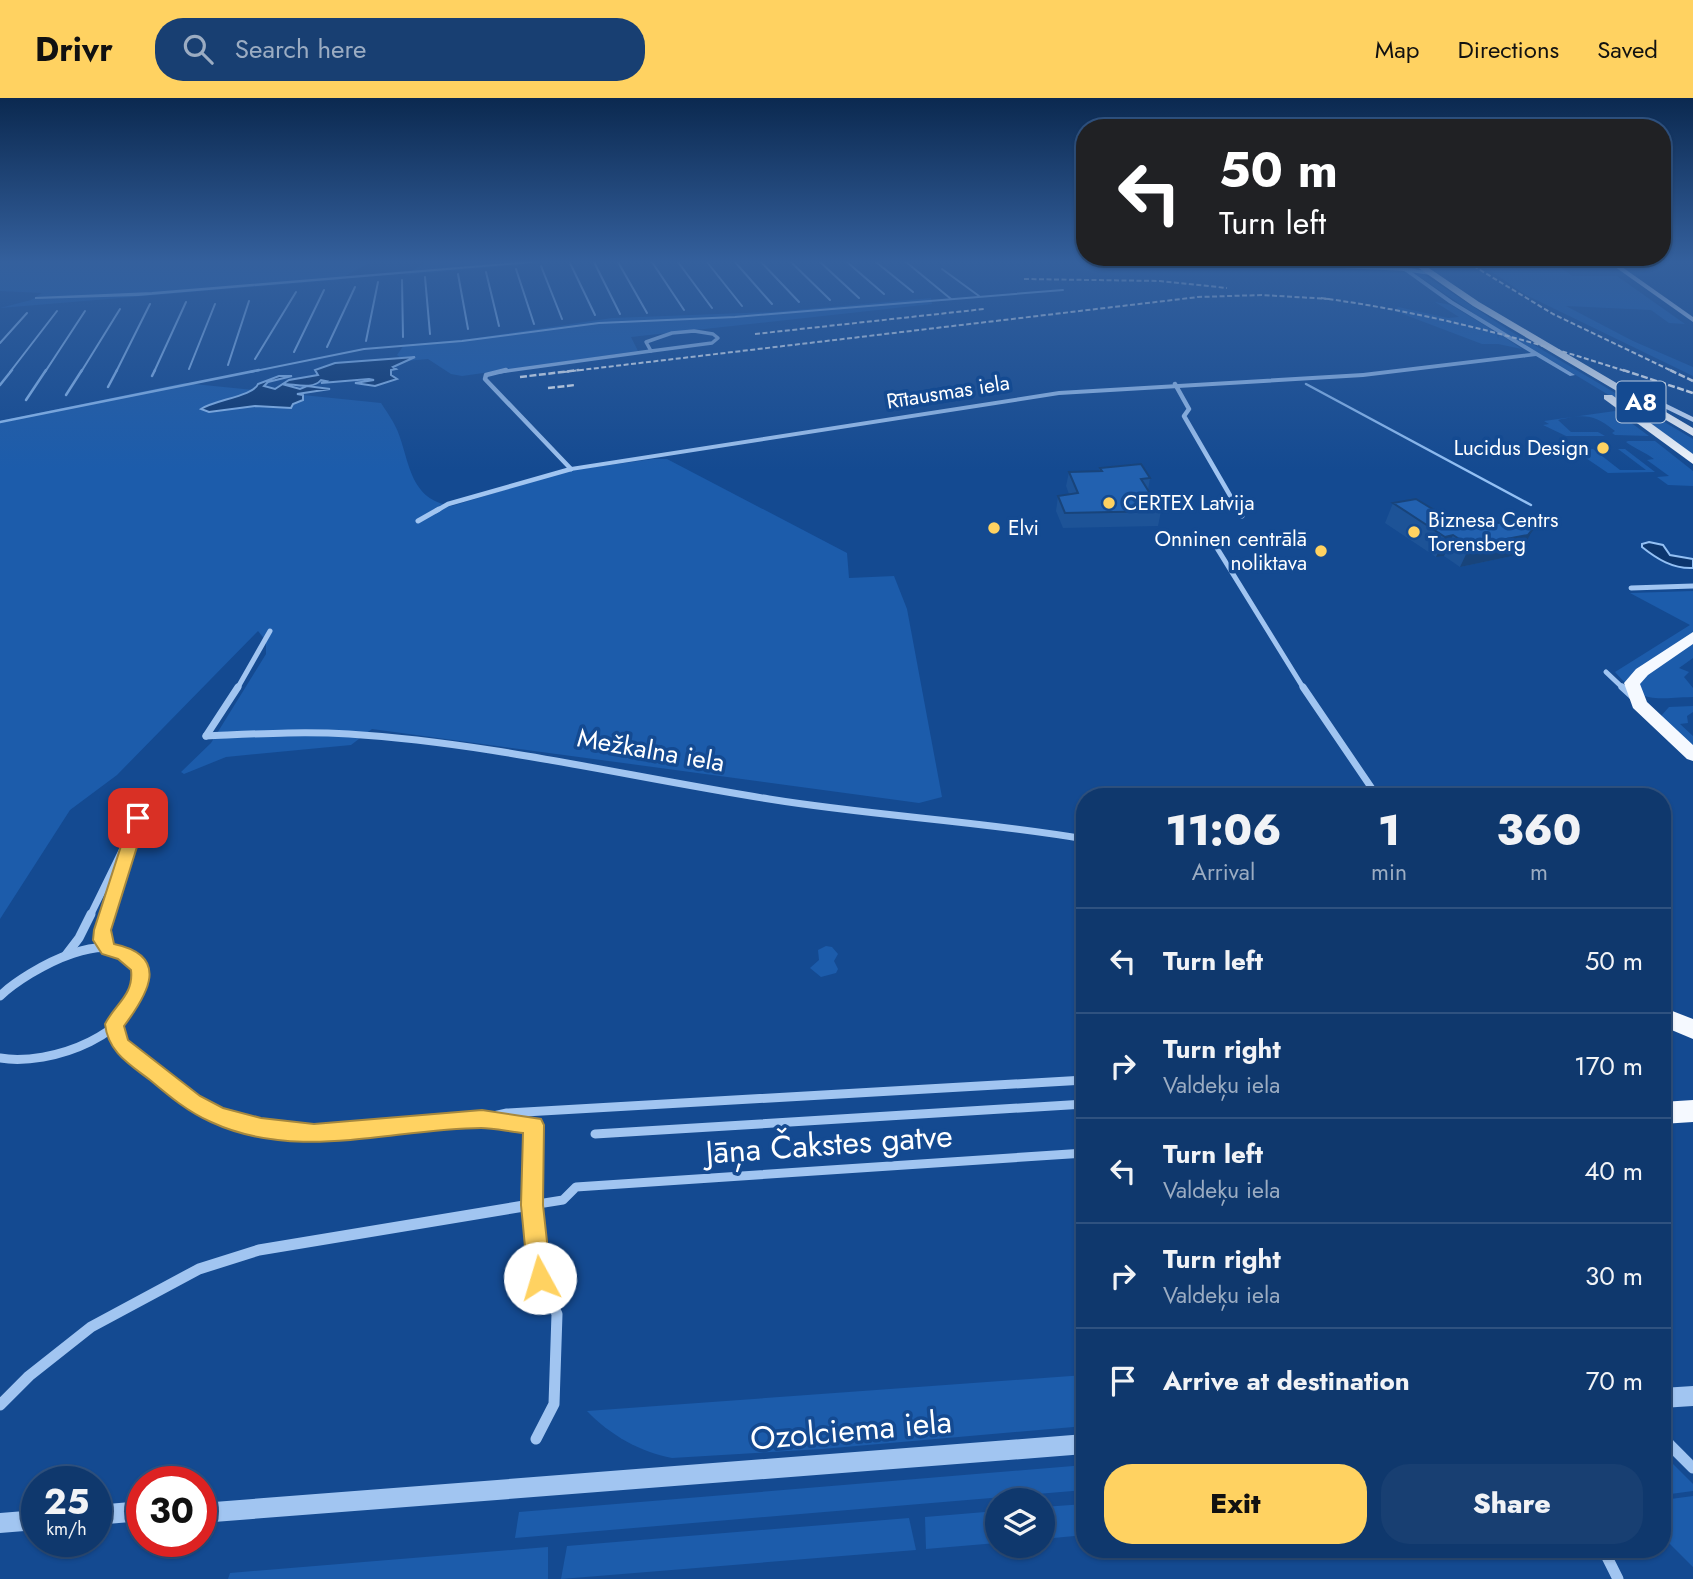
<!DOCTYPE html>
<html lang="en">
<head>
<meta charset="utf-8">
<style>
  :root { --surface:#0f386d; --page:#183f72; --text:#f1f3f6; --muted:#9bacc2; --line:#2f5280; --accent:#ffd261 }
  body { margin:0; font-family:Jost,sans-serif; background:var(--page); color:var(--text); height:100vh; display:flex; flex-direction:column; font-size:26px; white-space:nowrap }
  * { box-sizing:border-box; margin:0 }
  p { font-size:23px; color:var(--muted) }
  .icon { flex:none; width:38px; height:38px; fill:none; stroke:currentColor; stroke-width:2; stroke-linecap:round; stroke-linejoin:round }
  .map { position:relative; flex:1; overflow:hidden }
  .panel { position:absolute; left:1076px; top:690px; width:595px; height:770px; display:flex; flex-direction:column; background:var(--surface); border-radius:28px; box-shadow:0 2px 5px #0004,0 0 0 2px var(--line) }
  .panel>* { flex:none }
  .top-card { position:absolute; left:1076px; top:21px; width:595px; height:147px; border-radius:28px; box-shadow:0 2px 5px #0004,0 0 0 2px var(--line); background:#202124; color:#fff; overflow:hidden }
  .controls { position:absolute; left:985px; top:1390px; display:grid; gap:14px }
  .controls a { display:grid; place-items:center; width:70px; height:70px; border-radius:50%; background:var(--surface); box-shadow:0 2px 5px #0004,0 0 0 2px var(--line); font-size:35px }
  .speed { position:absolute; left:21px; top:1368px; display:flex; gap:14px; font-size:35px; font-weight:700; text-align:center }
  .speed>* { display:grid; place-content:center; width:91px; height:91px; border-radius:50%; background:var(--surface); box-shadow:0 2px 5px #0004,0 0 0 2px var(--line); line-height:1 }
  .speed small { font-size:18px; font-weight:400 }
  .speed .limit { border:10px solid #d22; background:#fff; color:#111 }
  .pin { position:absolute; display:grid; place-items:center; width:60px; height:60px; color:#fff; margin:-30px; border-radius:14px; box-shadow:0 4px 10px #0006 }
  .me { position:absolute; width:77px; margin:-38px; rotate:354deg; stroke-linejoin:round; filter:drop-shadow(0 0 5px #0008) }
  .turn { display:flex; align-items:center; gap:24px; height:147px; padding:0 28px; font-size:32px }
  .turn .icon { width:91px; height:91px; stroke-width:2.5 }
  .turn b { display:block; font-size:49px; line-height:60px }
  .eta { display:flex; justify-content:space-evenly; align-items:center; height:119px; text-align:center }
  .eta b { font-size:42px; font-weight:800; line-height:49px }
  .action { display:flex; gap:14px; margin-top:auto; padding:14px 28px }
  .action a { flex:1; height:80px; border-radius:28px; background:var(--accent); color:#111; font-size:28px; font-weight:800; line-height:80px; text-align:center }
  .action a+a { background:var(--page); color:var(--text) }
  ul { padding:0; list-style:none }
  li { display:flex; align-items:center; gap:21px; height:105px; padding:0 28px; border-top:2px solid var(--line) }
  li div { flex:1 }
  li b { display:block; font-size:26px }
  li em { font-style:normal }
  header { display:flex; align-items:center; gap:42px; box-sizing:border-box; height:98px; padding:0 35px; background:var(--accent); color:#111 }
  header strong { font-size:33px }
  nav { display:flex; gap:38px; margin-inline-start:auto; font-size:24px }
  .search { width:490px; height:63px; background:var(--page); display:flex; align-items:center; gap:18px; box-sizing:border-box; padding:0 24px; border-radius:28px; color:var(--muted); font-size:26px }
  .map>svg:first-child { display:block }
  .green { fill:#1c5cab }
  .water { fill:#0c366e; stroke:#93c0f4; stroke-width:2 }
  .lines { fill:none; stroke-linecap:round; stroke-linejoin:round }
  .stream-far1 { stroke:#93c0f4; stroke-width:2 }
  .stream { stroke:#93c0f4; stroke-width:2.5 }
  .minor-far5 { stroke:#a1c5f1; stroke-width:3.5 }
  .minor-far4 { stroke:#a1c5f1; stroke-width:4.5 }
  .minor-far3 { stroke:#a1c5f1; stroke-width:5 }
  .minor-far2 { stroke:#a1c5f1; stroke-width:7 }
  .minor-far1 { stroke:#a1c5f1; stroke-width:9 }
  .minor { stroke:#a1c5f1; stroke-width:11 }
  .tertiary { fill:#a1c5f1; fill-rule:evenodd }
  .secondary { fill:#d0e2fc; fill-rule:evenodd }
  .trunk { fill:#f5f9ff; fill-rule:evenodd }
  .rail-far1 { stroke:#fff; stroke-width:2; stroke-dasharray:5 2.5; stroke-linecap:butt }
  .rail { stroke:#fff; stroke-width:2.5; stroke-dasharray:7 2.5; stroke-linecap:butt }
  .wall { fill:#1d5397 }
  .shaded-wall { fill:#18447b }
  .building { fill:#2261b0; stroke:#18447b; stroke-width:2 }
  .route { fill:#ffd261; stroke:#a6883f; stroke-width:2 }
  .poi-dot { fill:#ffd261; stroke:#144a91; stroke-width:2.5 }
  .labels { text-anchor:middle; stroke-width:7; stroke-linejoin:round; paint-order:stroke }
  .far-street-label { font-size:21px; fill:#fff; stroke:#144a91 }
  .far-poi-label { font-size:21px; fill:#fff; stroke:#144a91; text-anchor:start }
  .shield { fill:#144a91; stroke:#b8c9de; stroke-width:2 }
  .shield-label { font-size:24px; font-weight:bold; fill:#fff }
  .street-label { font-size:26px; fill:#fff; stroke:#144a91 }
  .near-street-label { font-size:32px; fill:#fff; stroke:#144a91 }
</style>
</head>
<body>
<header>
<strong>Drivr</strong>
<div class="search"><svg class="icon" aria-label="search" viewBox="0 0 24 24"><circle cx="10" cy="10" r="6"/><path d="M15 15l6 6"/></svg>Search here</div>
<nav><a>Map</a><a>Directions</a><a>Saved</a></nav>
</header>
<div class="map">
<svg width="1693" height="1481" viewBox="0 0 1693 1481">
  <rect width="100%" height="100%" fill="#144a91"/>
  <g class="green">
    <polygon points="0,164 371,164 338,182 0,210 31,202 42,195 0,193"/>
    <polygon points="427,164 553,164 405,177"/>
    <polygon points="1398,164 1405,164 1507,231 1693,341 1693,357 1627,308 1476,217"/>
    <polygon points="1477,164 1554,164 1572,178 1617,178 1685,226 1669,225 1651,212 1566,208 1633,243 1693,269 1693,278 1526,197"/>
    <polygon points="931,200 932,206 631,239 638,253 462,278 451,276 428,261 405,263 397,257 404,247 469,241 612,220 773,214"/>
    <polygon points="1435,204 1451,207 1497,235 1498,241 1499,236 1522,251 1498,246 1482,246 1395,213 1398,209 1448,220 1459,219"/>
    <path d="M184,285L381,305C387,314 394,324 398,334C410,365 410,402 452,408L566,373L653,361H667L847,455L849,480L894,478L907,511L942,699L919,705L372,631L351,647L226,659L184,676L181,674L211,645L266,556V543L258,533L117,677L70,712L0,821V323Z"/>
    <path d="M1615,313L1649,338L1615,337L1612,335L1615,333C1593,316 1585,316 1558,322L1571,334H1598L1605,338H1566L1543,327L1549,326L1544,323Z"/>
    <path d="M1628,343H1655L1693,373V388L1668,387L1657,379L1669,378L1647,362L1654,361C1645,354 1634,350 1626,344Z"/>
    <polygon points="1593,351 1620,372 1646,372 1618,351 1625,351 1655,374 1608,375 1574,352"/>
    <path d="M1693,493V560L1679,570L1689,574L1684,579L1693,590V599C1652,600 1644,607 1615,574L1690,527L1630,495Z"/>
    <polygon points="1693,608 1693,614 1687,618 1688,625 1680,626 1693,638 1693,651 1661,618 1669,609"/>
    <polygon points="826,848 832,849 838,856 834,863 838,871 836,875 821,879 810,870 819,862 818,852"/>
    <path d="M1085,1277V1328L822,1351L672,1360C640,1354 610,1337 587,1313Z"/>
    <polygon points="1663,1361 1668,1361 1693,1386 1693,1393 1663,1397"/>
    <polygon points="1085,1367 1085,1392 515,1440 519,1414"/>
    <polygon points="1693,1398 1693,1469 1662,1438 1663,1402"/>
    <polygon points="1085,1406 1085,1437 1043,1441 1043,1409"/>
    <polygon points="997,1413 997,1445 926,1451 925,1419"/>
    <polygon points="909,1420 916,1452 561,1481 567,1448"/>
    <polygon points="548,1449 548,1481 228,1481 230,1475"/>
  </g>
  <g class="water">
    <polygon points="532,164 138,197 35,200 152,195"/>
    <path d="M415,259L393,269L396,271L391,272V277L397,281L375,288L355,285L374,282L369,281L321,285L326,283L321,282C313,292 295,286 282,286L300,291L307,288L330,291L297,296L303,297V302L293,306L291,310L255,308L209,314L201,311C214,302 254,298 258,286L279,278H292L268,284L264,288L275,291L289,282L318,277L315,272L335,265Z"/>
    <path d="M1649,444L1663,447L1670,457L1693,461V470C1673,471 1657,461 1642,449V446Z"/>
  </g>
  <g class="lines">
    <g class="stream-far1">
      <polyline points="594,164 620,216"/>
      <polyline points="618,164 647,215"/>
      <polyline points="652,164 684,212"/>
      <polyline points="678,164 712,210"/>
      <polyline points="707,164 742,208"/>
      <polyline points="735,164 772,206"/>
      <polyline points="761,164 799,204"/>
      <polyline points="791,164 830,202"/>
      <polyline points="820,164 859,200"/>
      <polyline points="847,164 884,196"/>
      <polyline points="876,164 913,194"/>
      <polyline points="906,164 951,201"/>
      <polyline points="570,165 595,217"/>
      <polyline points="541,168 562,221"/>
      <polyline points="516,171 534,226"/>
      <polyline points="942,171 979,198"/>
      <polyline points="486,174 499,228"/>
      <polyline points="458,176 468,231"/>
      <polyline points="425,179 430,236"/>
      <polyline points="402,182 403,239"/>
      <polyline points="366,243 378,184"/>
      <polyline points="0,245 27,215"/>
      <polyline points="327,249 355,189"/>
      <polyline points="294,254 324,192"/>
      <polyline points="255,261 296,194"/>
      <polyline points="228,267 249,203"/>
      <polyline points="189,271 215,206"/>
      <polyline points="10,274 57,213"/>
      <polyline points="45,274 85,213"/>
      <polyline points="81,274 120,211"/>
      <polyline points="116,274 150,206"/>
      <polyline points="154,274 186,204"/>
      <polyline points="250,274 364,251 462,243 599,225 735,219 1063,192"/>
    </g>
    <g class="stream">
      <polyline points="152,278 155,272"/>
      <polyline points="1306,286 1531,407"/>
      <polyline points="0,287 12,272"/>
      <polyline points="108,289 117,272"/>
      <polyline points="66,297 82,272"/>
      <polyline points="26,302 46,272"/>
      <polyline points="0,324 259,272"/>
    </g>
    <g class="minor-far5">
      <polyline points="1248,164 1402,171 1429,175"/>
      <polygon points="694,233 713,236 718,240 712,245 651,253 646,244 672,235"/>
      <polyline points="499,274 651,253"/>
    </g>
    <g class="minor-far4">
      <polyline points="506,272 486,277 485,281 571,371"/>
      <polyline points="1175,286 1189,311 1184,318 1239,413"/>
      <polyline points="436,413 448,406 571,371"/>
    </g>
    <g class="minor-far3">
      <polyline points="1238,411 1242,418"/>
      <polyline points="418,423 439,411"/>
      <polyline points="1212,442 1304,591"/>
      <polyline points="1631,490 1693,488"/>
      <polyline points="1606,574 1624,591"/>
      <polyline points="237,591 270,533"/>
    </g>
    <g class="minor-far2">
      <polyline points="1303,589 1377,698"/>
      <polyline points="1622,589 1634,600"/>
      <path d="M206,638C254,636 301,633 349,636C491,645 629,679 769,701C874,718 980,723 1085,741"/>
      <polyline points="206,638 238,589"/>
      <polyline points="90,818 138,720"/>
      <polyline points="107,818 131,743"/>
    </g>
    <g class="minor-far1">
      <polyline points="107,816 102,842 108,852"/>
      <polyline points="66,857 79,840 91,816"/>
      <path d="M0,898C26,873 121,817 141,875C145,936 48,969 0,960"/>
      <path d="M115,926L116,938L122,948C152,971 182,1001 217,1017C288,1048 432,1033 507,1015L1085,982"/>
      <polyline points="490,1022 534,1027 532,1109"/>
      <polyline points="595,1036 1085,1006"/>
      <polyline points="519,1109 563,1102 576,1089 1085,1055"/>
    </g>
    <g class="minor">
      <polyline points="532,1107 540,1180 557,1216 554,1306 536,1341"/>
      <polyline points="0,1307 29,1278 91,1229 199,1171 259,1152 530,1107"/>
      <polyline points="1662,1339 1693,1370"/>
      <polyline points="1603,1451 1618,1481"/>
    </g>
    <g class="tertiary">
      <polygon points="1392,164 1398,164 1453,203 1575,277 1570,278 1536,258 1363,279 1059,297 571,373 567,371 571,369 1059,293 1363,275 1531,255 1449,205"/>
      <polygon points="1693,1288 1693,1308 1662,1310 1662,1290"/>
      <polygon points="1085,1336 1085,1356 201,1425 201,1405"/>
      <polygon points="142,1403 142,1423 96,1427 96,1407"/>
      <polygon points="37,1412 37,1432 0,1435 0,1415"/>
    </g>
    <g class="secondary">
      <polygon points="1608,164 1615,164 1693,219 1693,224"/>
      <polygon points="1632,289 1693,319 1693,324 1629,293 1629,289"/>
    </g>
    <g class="trunk">
      <polygon points="1410,164 1420,164 1479,204 1693,330 1693,338 1473,208"/>
      <polygon points="1604,297 1612,297 1693,356 1693,366 1604,301"/>
      <polygon points="1693,534 1693,546 1648,577 1640,586 1647,604 1693,647 1693,663 1687,661 1633,610 1624,585 1636,571"/>
      <polygon points="1662,909 1693,921 1693,941 1662,928"/>
      <polygon points="1693,1002 1693,1024 1662,1026 1662,1004"/>
    </g>
    <g class="rail-far1">
      <polyline points="1467,164 1553,216 1674,274"/>
      <polyline points="1024,181 1160,183 1227,190"/>
      <path d="M1321,200C1426,214 1527,241 1628,274"/>
      <polyline points="755,236 984,211"/>
      <polyline points="564,274 1198,199 1262,197 1330,201"/>
    </g>
    <g class="rail">
      <polyline points="1623,272 1693,295"/>
      <polyline points="1670,272 1693,283"/>
      <polyline points="520,279 579,272"/>
      <polyline points="548,290 575,287"/>
    </g>
  </g>
  <g class="wall">
    <polygon points="1100,370 1150,380 1148,392 1161,413 1158,428 1063,430 1056,413 1058,398 1069,396 1066,388 1069,374 1099,373"/>
    <polygon points="1393,405 1522,452 1517,457 1460,469 1444,458 1436,459 1385,425"/>
  </g>
  <g class="shaded-wall">
    <polygon points="1533,431 1522,452 1517,457 1460,469 1470,448"/>
    <polygon points="1453,437 1444,458 1436,459 1445,439"/>
  </g>
  <g class="building">
    <polygon points="1141,366 1150,380 1141,381 1161,413 1065,415 1058,398 1078,395 1069,374 1102,373 1100,370"/>
    <polygon points="1416,401 1462,429 1493,423 1498,425 1523,421 1533,431 1528,437 1470,448 1453,437 1445,439 1393,405"/>
  </g>
  <linearGradient id="sky" x2="0" y2="1"><stop stop-color="#0b2950"/><stop offset="0.44" stop-color="#34609d"/><stop offset="1" stop-color="#34609d" stop-opacity="0"/></linearGradient>
  <rect width="1693" height="372" fill="url(#sky)"/>
  <path class="route" d="M138,715L146,720L111,832L114,846C171,858 148,896 124,928L128,942L200,998L223,1010L261,1020L314,1026L482,1012L541,1021L544,1027L543,1107L551,1180L548,1188L540,1192L532,1188L528,1180L521,1107L523,1035C510,1034 495,1030 481,1030C391,1031 297,1064 211,1024C188,1014 169,998 150,982C129,966 108,954 105,926C115,906 134,897 131,872L118,861L102,856L93,842L94,832L130,720Z"/>
  <g class="poi-dot">
    <circle cx="1603" cy="350" r="7"/>
    <circle cx="1109" cy="405" r="7"/>
    <circle cx="994" cy="430" r="7"/>
    <circle cx="1414" cy="434" r="7"/>
    <circle cx="1321" cy="453" r="7"/>
  </g>
  <g class="labels">
    <g class="far-street-label">
      <text transform="translate(948 294) rotate(-9)" y="7">Rītausmas iela</text>
    </g>
    <g class="far-poi-label">
      <text x="1589" y="357" text-anchor="end">Lucidus Design</text>
      <text x="1123" y="412">CERTEX Latvija</text>
      <text x="1428" y="429">Biznesa Centrs<tspan x="1428" dy="24">Torensberg</tspan></text>
      <text x="1008" y="437">Elvi</text>
      <text x="1307" y="448" text-anchor="end">Onninen centrālā<tspan x="1307" dy="24">noliktava</tspan></text>
    </g>
    <rect class="shield" x="1616.5" y="283.5" width="49" height="41" rx="5"/>
    <g class="shield-label">
      <text x="1641" y="312">A8</text>
    </g>
    <g class="street-label">
      <text transform="translate(651 652) rotate(10)" y="9">Mežkalna iela</text>
    </g>
    <g class="near-street-label">
      <text transform="translate(829 1046) rotate(-4)" y="11">Jāņa Čakstes gatve</text>
      <text transform="translate(851 1332) rotate(-5)" y="11">Ozolciema iela</text>
    </g>
  </g>
</svg>
<div class="controls">
<a><svg class="icon" aria-label="layers" viewBox="0 0 24 24"><path d="M12 4l9 5-9 5-9-5zM3 14l9 5 9-5"/></svg></a>
</div>
<div class="speed"><div>25<small>km/h</small></div><div class="limit">30</div></div>
<div class="pin" style="left:138px;top:720px;background:#d93025"><svg class="icon" aria-label="arrive" viewBox="0 0 24 24"><path d="M6 21V4h12l-3 4 3 4H6"/></svg></div>
<svg class="me" style="left:540px;top:1180px" viewBox="-20 -20 40 40"><circle r="19" fill="#fff"/><path d="M0-13L10 11 0 6-10 11z" fill="#ffd261"/></svg>
<div class="top-card">
<div class="turn"><svg class="icon" aria-label="left" viewBox="0 0 24 24"><path d="M17 20v-9H6M10 6l-5 5 5 5"/></svg><div><b>50 m</b>Turn left</div></div>
</div>
<section class="panel">
<div class="eta">
<div><b>11:06</b><p>Arrival</p></div>
<div><b>1</b><p>min</p></div>
<div><b>360</b><p>m</p></div>
</div>
<ul>
<li><svg class="icon" aria-label="left" viewBox="0 0 24 24"><path d="M17 20v-9H6M10 6l-5 5 5 5"/></svg><div><b>Turn left</b></div><em>50 m</em></li>
<li><svg class="icon" aria-label="right" viewBox="0 0 24 24"><path d="M7 20v-9h11M14 6l5 5-5 5"/></svg><div><b>Turn right</b><p>Valdeķu iela</p></div><em>170 m</em></li>
<li><svg class="icon" aria-label="left" viewBox="0 0 24 24"><path d="M17 20v-9H6M10 6l-5 5 5 5"/></svg><div><b>Turn left</b><p>Valdeķu iela</p></div><em>40 m</em></li>
<li><svg class="icon" aria-label="right" viewBox="0 0 24 24"><path d="M7 20v-9h11M14 6l5 5-5 5"/></svg><div><b>Turn right</b><p>Valdeķu iela</p></div><em>30 m</em></li>
<li><svg class="icon" aria-label="arrive" viewBox="0 0 24 24"><path d="M6 21V4h12l-3 4 3 4H6"/></svg><div><b>Arrive at destination</b></div><em>70 m</em></li>
</ul>
<div class="action"><a>Exit</a><a>Share</a></div>
</section>
</div>
</body>
</html>
